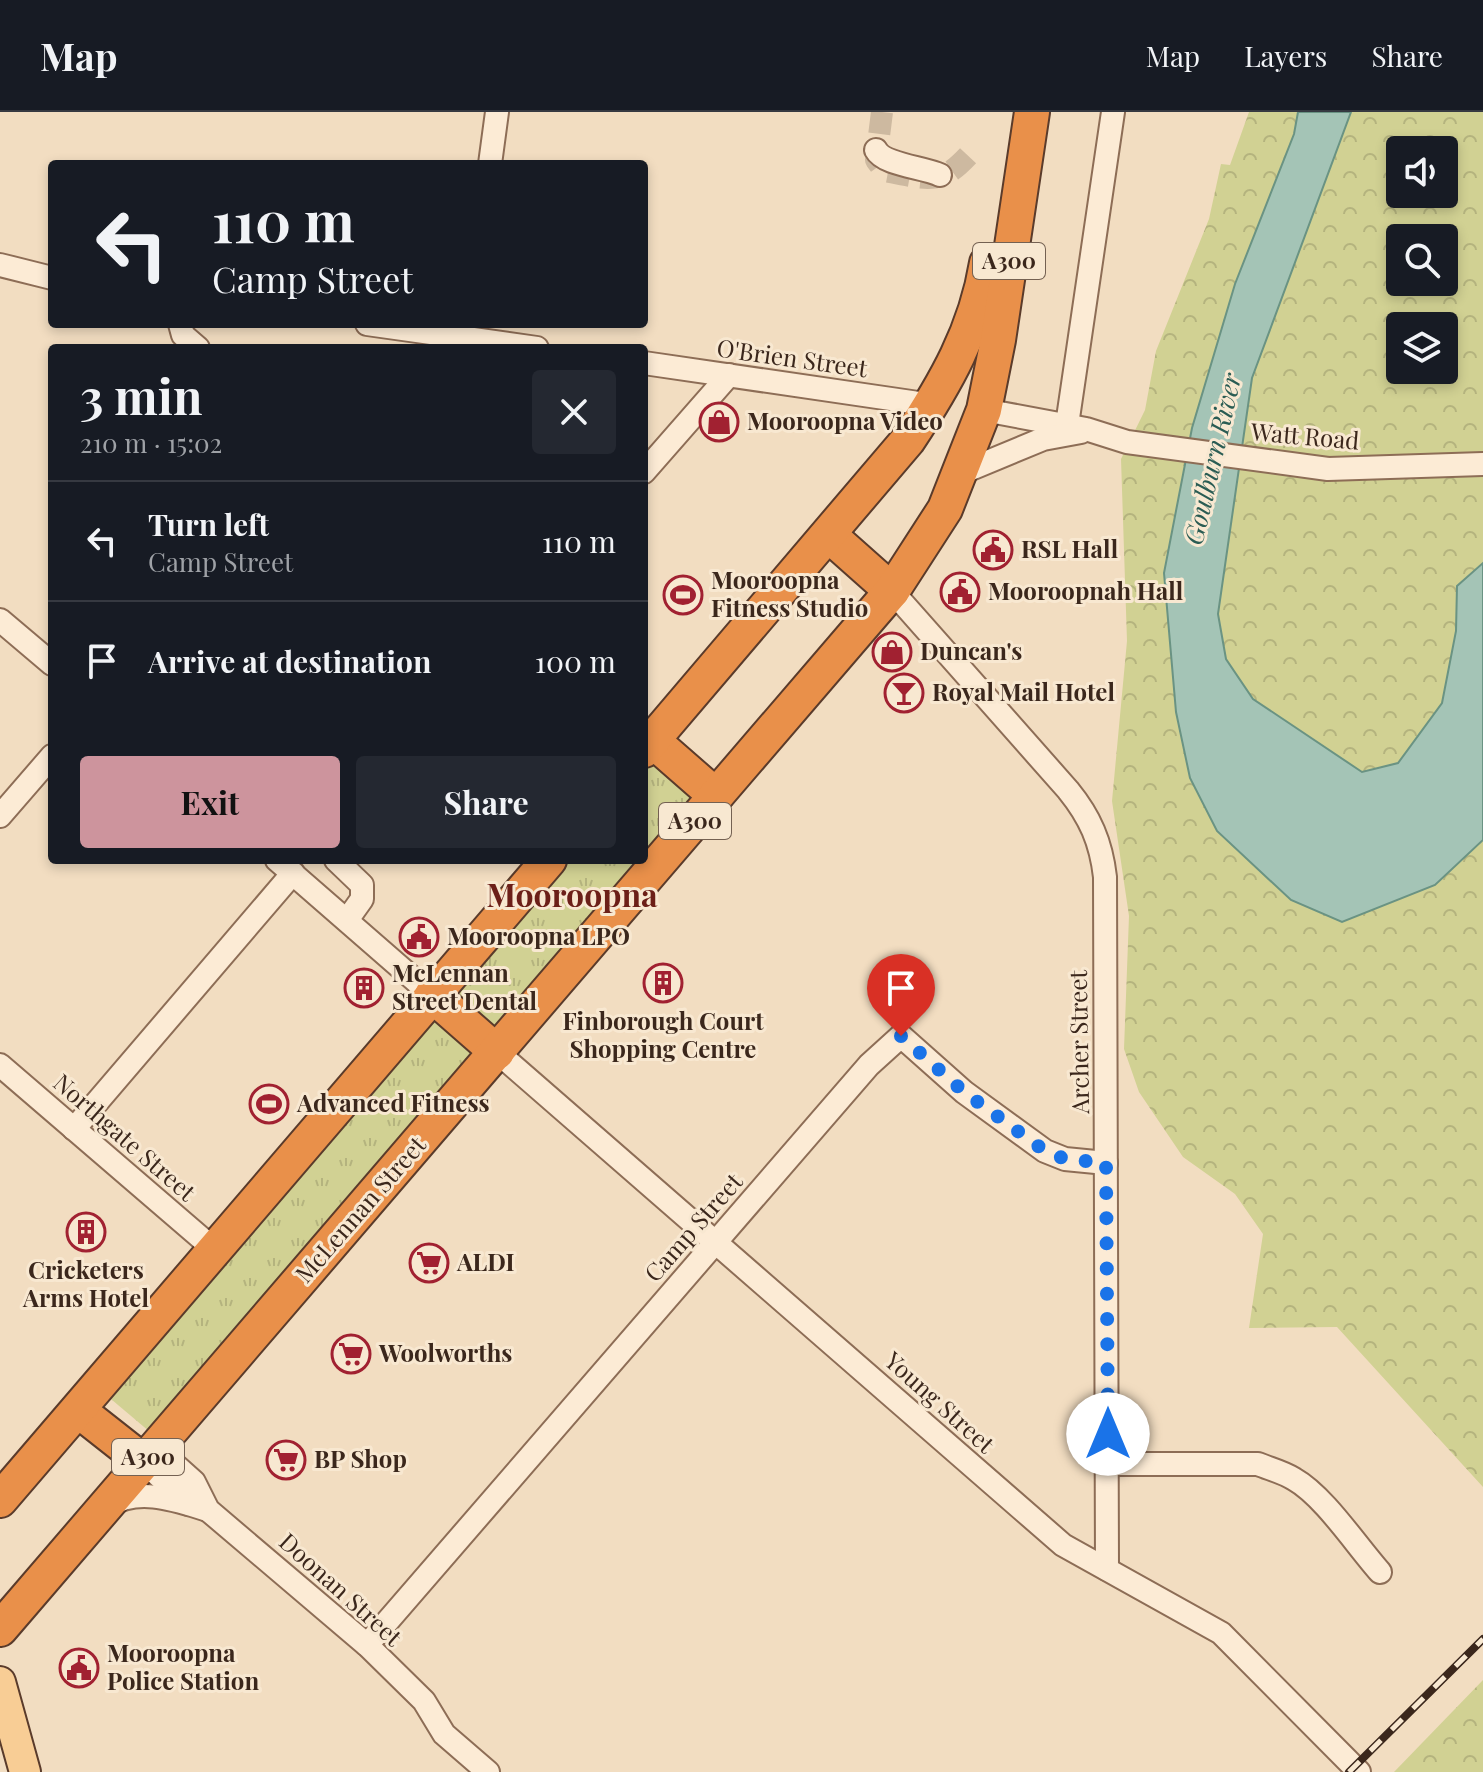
<!DOCTYPE html>
<html lang="en">
<head>
<meta charset="utf-8">
<style>
  :root { --surface:#171b24; --page:#242831; --text:#f1f3f6; --muted:#9ea1a6; --line:#363941; --accent:#cd949d }
  body { margin:0; font-family:"Playfair Display",serif; background:var(--page); color:var(--text); height:100vh; display:flex; flex-direction:column; font-size:30px; white-space:nowrap }
  * { box-sizing:border-box; margin:0 }
  p { font-size:26px; color:var(--muted) }
  .icon { flex:none; width:44px; height:44px; fill:none; stroke:currentColor; stroke-width:2; stroke-linecap:round; stroke-linejoin:round }
  .map { position:relative; flex:1; overflow:hidden }
  .panel { position:absolute; left:48px; top:232px; width:600px; height:520px; display:flex; flex-direction:column; background:var(--surface); border-radius:8px; box-shadow:0 4px 12px #0003 }
  .panel>* { flex:none }
  .top-card { position:absolute; left:48px; top:48px; width:600px; height:168px; border-radius:8px; box-shadow:0 4px 12px #0003; background:#171b24; color:var(--text); overflow:hidden }
  .controls { position:absolute; left:1386px; top:24px; display:grid; gap:16px }
  .controls a { display:grid; place-items:center; width:72px; height:72px; border-radius:8px; background:var(--surface); box-shadow:0 4px 12px #0003; font-size:40px }
  .pin { position:absolute; display:grid; place-items:center; width:68px; height:68px; color:#fff; margin:-82px -34px; border-radius:50% 50% 50% 0; rotate:-45deg; box-shadow:0 0 8px #0007 }
  .pin .icon { rotate:45deg }
  .me { position:absolute; width:88px; margin:-44px; rotate:0deg; stroke-linejoin:round; filter:drop-shadow(0 0 6px #0008) }
  .turn { display:flex; align-items:center; gap:28px; height:168px; padding:0 32px; font-size:36px }
  .turn .icon { width:104px; height:104px; stroke-width:2.5 }
  .turn b { display:block; font-size:56px; line-height:68px }
  .round { display:grid; place-items:center; flex:none; width:84px; height:84px; border-radius:8px; background:var(--page) }
  .summary { display:flex; align-items:center; justify-content:space-between; height:136px; padding:0 32px }
  h1 { font-size:48px; font-weight:700; line-height:60px }
  .action { display:flex; gap:16px; margin-top:auto; padding:16px 32px }
  .action a { flex:1; height:92px; border-radius:8px; background:var(--accent); color:#111; font-size:32px; font-weight:700; line-height:92px; text-align:center }
  .action a+a { background:var(--page); color:var(--text) }
  ul { padding:0; list-style:none }
  li { display:flex; align-items:center; gap:24px; height:120px; padding:0 32px; border-top:2px solid var(--line) }
  li div { flex:1 }
  li b { display:block; font-size:30px }
  li em { font-style:normal }
  header { display:flex; align-items:center; gap:48px; box-sizing:border-box; height:112px; padding:0 40px; background:var(--surface); border-bottom:2px solid var(--line) }
  header strong { font-size:38px }
  nav { display:flex; gap:44px; margin-inline-start:auto; font-size:28px }
  .map>svg:first-child { display:block }
  .forest { fill:url(#forest-crowns); fill-rule:evenodd }
  .park { fill:url(#park-tufts) }
  .water { fill:#a4c4b6; stroke:#6a9383; stroke-width:2 }
  .lines { fill:none; stroke-linecap:round; stroke-linejoin:round }
  .minor-tunnel { stroke:#cdb9a0; stroke-width:22; stroke-dasharray:22 11; stroke-linecap:butt }
  .minor-casing { stroke:#8d6d56; stroke-width:26 }
  .major-casing { stroke:#5a3b2b; stroke-width:34 }
  .highway-casing { stroke:#5a3b2b; stroke-width:38 }
  .minor { stroke:#fcebd5; stroke-width:22 }
  .major { stroke:#f8cd95; stroke-width:30 }
  .highway { stroke:#e9904a; stroke-width:34 }
  .rail-casing { stroke:#3b271c; stroke-width:8 }
  .rail { stroke:#f8e8d1; stroke-width:5; stroke-dasharray:15; stroke-linecap:butt }
  .route { stroke:#1a73e8; stroke-width:14; stroke-dasharray:0 25.2 }
  .labels { text-anchor:middle; stroke-width:6; stroke-linejoin:round; paint-order:stroke }
  .shield { fill:#f8e8d1; stroke:#746152; stroke-width:2 }
  .shield-label { font-size:22px; font-weight:bold; fill:#3b271c }
  .street-label { font-size:24px; fill:#3b271c; stroke:#f8e8d1 }
  .poi-label { font-size:24px; font-weight:bold; fill:#3b271c; stroke:#f8e8d1; text-anchor:start }
  .water-label { font-size:26px; font-style:italic; fill:#2a5c53; stroke:#f8e8d1 }
  .district-label { font-size:32px; font-weight:bold; fill:#6c1f18; stroke:#f8e8d1 }
</style>
</head>
<body>
<header>
<strong>Map</strong>
<nav><a>Map</a><a>Layers</a><a>Share</a></nav>
</header>
<div class="map">
<svg width="1483" height="1660" viewBox="0 0 1483 1660">
  <defs>
    <pattern id="forest-crowns" width="20" height="18" patternUnits="userSpaceOnUse" patternTransform="scale(2)"><rect width="20" height="18" fill="#d1d193"/><path d="M2 6a3 3 0 1 1 6 0M12 15a3 3 0 1 1 6 0" fill="none" stroke="#b4b37e"/></pattern>
    <pattern id="park-tufts" width="24" height="20" patternUnits="userSpaceOnUse" patternTransform="scale(2)"><rect width="24" height="20" fill="#d1d193"/><path d="M3 7l-1-3M5 7V3M7 7l1-3M15 17l-1-3M17 17v-4M19 17l1-3" fill="none" stroke="#b4b37e"/></pattern>
  </defs>
  <rect width="100%" height="100%" fill="#f2ddc1"/>
  <g class="forest">
    <polygon points="1249,0 1298,0 1294,22 1235,172 1192,316 1164,461 1217,719 1291,788 1342,810 1435,773 1483,728 1483,1375 1337,1215 1249,1216 1263,1122 1235,1082 1183,1045 1139,980 1124,937 1129,804 1112,689 1127,529 1121,347 1145,298 1156,239 1209,107 1221,52 1230,53"/>
    <path d="M1351,0H1483V451L1457,474L1456,519L1442,591L1398,651L1362,660L1253,587L1226,547L1218,502L1252,266ZM1400,38H1444V82H1400ZM1400,126H1444V170H1400ZM1400,214H1444V258H1400Z"/>
    <polygon points="1483,1568 1483,1660 1394,1660"/>
  </g>
  <g class="park">
    <polygon points="653,647 695,685 644,745 644,657"/>
    <polygon points="566,748 642,748 492,926 449,884"/>
    <polygon points="434,897 483,942 150,1320 105,1282"/>
  </g>
  <polygon class="water" points="1298,0 1351,0 1252,266 1218,502 1226,547 1253,587 1362,660 1398,651 1442,591 1456,519 1457,474 1483,451 1483,728 1435,773 1342,810 1291,788 1217,719 1190,666 1176,600 1164,461 1192,316 1235,172 1294,22"/>
  <g class="lines">
    <path class="minor-tunnel" d="M882,0L876,48L884,59C933,68 941,75 975,36"/>
    <defs>
      <g id="minor">
        <path d="M876,38C884,53 923,55 940,63"/>
        <polyline points="490,52 497,0"/>
        <polyline points="0,153 52,166"/>
        <polyline points="180,212 183,223 198,236"/>
        <polyline points="367,212 537,236"/>
        <polyline points="644,251 932,293"/>
        <polyline points="984,298 1086,317 1127,330 1328,357 1483,352"/>
        <polyline points="1067,313 1113,0"/>
        <polyline points="644,360 729,263"/>
        <polyline points="961,361 1043,327 1081,320"/>
        <path d="M892,479L1068,678C1090,705 1101,730 1105,765L1107,1457"/>
        <polyline points="0,508 52,552"/>
        <polyline points="0,704 52,644"/>
        <polyline points="277,748 432,883"/>
        <polyline points="336,748 362,773 362,787 347,808"/>
        <polyline points="497,940 1063,1433 1221,1521 1359,1660"/>
        <polyline points="0,953 215,1138"/>
        <polyline points="74,1017 293,761"/>
        <polyline points="156,1336 194,1370 208,1398 367,1533 424,1589 444,1622 488,1660"/>
        <polyline points="144,1350 189,1392"/>
        <path d="M1108,1352H1258C1270,1357 1283,1360 1294,1367C1324,1384 1356,1433 1380,1460"/>
        <path d="M109,1394C138,1374 178,1389 208,1398"/>
        <polyline points="367,1533 869,953 901,924 964,980 1045,1039 1065,1047 1106,1051"/>
      </g>
      <polyline id="major" points="0,1570 25,1660"/>
      <g id="highway">
        <polyline points="829,423 892,479"/>
        <polyline points="652,628 716,684"/>
        <path d="M644,638L908,328C945,272 976,219 987,151"/>
        <polyline points="432,883 497,940"/>
        <polyline points="78,1298 144,1350"/>
        <polyline points="0,1388 549,748"/>
        <polyline points="0,1517 892,479 945,397 984,298 998,228 1032,0"/>
      </g>
    </defs>
    <use href="#minor" class="minor-casing"/>
    <use href="#major" class="major-casing"/>
    <use href="#highway" class="highway-casing"/>
    <use href="#minor" class="minor"/>
    <use href="#major" class="major"/>
    <use href="#highway" class="highway"/>
    <defs>
      <polyline id="rail" points="1349,1660 1483,1527"/>
    </defs>
    <use href="#rail" class="rail-casing"/>
    <use href="#rail" class="rail"/>
  </g>
  <g class="lines">
    <polyline class="route" points="901,924 964,980 1045,1039 1065,1047 1106,1051 1108,1322"/>
  </g>
  <defs>
    <symbol id="shop-ring" viewBox="-11 -11 22 22"><circle r="9.5" fill="#f8e8d1" stroke="#a12131" stroke-width="1.5"/><path d="M-5-2.5h2.3a2.7 3.5 0 0 1 5.4 0H5L5.5 6h-11ZM-1.5-2.5h3a1.5 2.3 0 0 0-3 0Z" fill="#a12131"/></symbol>
    <symbol id="civic-ring" viewBox="-11 -11 22 22"><circle r="9.5" fill="#f8e8d1" stroke="#a12131" stroke-width="1.5"/><path d="M-.6-6.5H3V-4.5H.6V-3L4-1V1h2V6H-6V1h2V-1L-.6-3ZM-1.2 2.5V6h2.4V2.5Z" fill="#a12131"/></symbol>
    <symbol id="stadium-ring" viewBox="-11 -11 22 22"><circle r="9.5" fill="#f8e8d1" stroke="#a12131" stroke-width="1.5"/><path d="M0-5a6.5 5 0 1 0 0 10a6.5 5 0 1 0 0-10ZM-3.5-1.8h7v3.6h-7Z" fill="#a12131"/></symbol>
    <symbol id="bar-ring" viewBox="-11 -11 22 22"><circle r="9.5" fill="#f8e8d1" stroke="#a12131" stroke-width="1.5"/><path d="M-6-5H6L.8 .8V4.5H3.5V6h-7V4.5H-.8V.8Z" fill="#a12131"/></symbol>
    <symbol id="building-ring" viewBox="-11 -11 22 22"><circle r="9.5" fill="#f8e8d1" stroke="#a12131" stroke-width="1.5"/><path d="M-4-6H4V6H1V3H-1V6H-4ZM-2.5-4.3h1.7v1.8h-1.7ZM.8-4.3h1.7v1.8H.8ZM-2.5-1h1.7V.8h-1.7ZM.8-1h1.7V.8H.8Z" fill="#a12131"/></symbol>
    <symbol id="supermarket-ring" viewBox="-11 -11 22 22"><circle r="9.5" fill="#f8e8d1" stroke="#a12131" stroke-width="1.5"/><path d="M-6-5.5h2.5l.6 2H6L4.5 2H-2.5L-4.4-4H-6ZM-1.5 3.2a1.3 1.3 0 1 0 .1 0ZM3 3.2a1.3 1.3 0 1 0 .1 0Z" fill="#a12131"/></symbol>
  </defs>
  <g fill-rule="evenodd">
    <use href="#shop-ring" x="697" y="288" width="44" height="44"/>
    <use href="#civic-ring" x="971" y="416" width="44" height="44"/>
    <use href="#civic-ring" x="938" y="458" width="44" height="44"/>
    <use href="#stadium-ring" x="661" y="461" width="44" height="44"/>
    <use href="#shop-ring" x="870" y="518" width="44" height="44"/>
    <use href="#bar-ring" x="882" y="559" width="44" height="44"/>
    <use href="#civic-ring" x="397" y="803" width="44" height="44"/>
    <use href="#building-ring" x="641" y="849" width="44" height="44"/>
    <use href="#building-ring" x="342" y="854" width="44" height="44"/>
    <use href="#stadium-ring" x="247" y="970" width="44" height="44"/>
    <use href="#building-ring" x="64" y="1098" width="44" height="44"/>
    <use href="#supermarket-ring" x="407" y="1129" width="44" height="44"/>
    <use href="#supermarket-ring" x="329" y="1220" width="44" height="44"/>
    <use href="#supermarket-ring" x="264" y="1326" width="44" height="44"/>
    <use href="#civic-ring" x="57" y="1534" width="44" height="44"/>
  </g>
  <g class="labels">
    <g class="shield">
      <rect x="973" y="131" width="72" height="36" rx="6"/>
      <rect x="659" y="691" width="72" height="36" rx="6"/>
      <rect x="112" y="1327" width="72" height="36" rx="6"/>
    </g>
    <g class="shield-label">
      <text x="1009" y="157">A300</text>
      <text x="695" y="717">A300</text>
      <text x="148" y="1353">A300</text>
    </g>
    <g class="street-label">
      <text transform="translate(792 247) rotate(8)" y="8">O'Brien Street</text>
      <text transform="translate(1305 325) rotate(5)" y="8">Watt Road</text>
      <text transform="translate(1080 930) rotate(-91)" y="8">Archer Street</text>
      <text transform="translate(124 1026) rotate(41)" y="8">Northgate Street</text>
      <text transform="translate(361 1098) rotate(-49)" y="8">McLennan Street</text>
      <text transform="translate(694 1116) rotate(-49)" y="8">Camp Street</text>
      <text transform="translate(939 1291) rotate(42)" y="8">Young Street</text>
      <text transform="translate(340 1478) rotate(42)" y="8">Doonan Street</text>
    </g>
    <g class="poi-label">
      <text x="747" y="318">Mooroopna Video</text>
      <text x="1021" y="446">RSL Hall</text>
      <text x="711" y="477">Mooroopna<tspan x="711" dy="28">Fitness Studio</tspan></text>
      <text x="988" y="488">Mooroopnah Hall</text>
      <text x="920" y="548">Duncan's</text>
      <text x="932" y="589">Royal Mail Hotel</text>
      <text x="447" y="833">Mooroopna LPO</text>
      <text x="392" y="870">McLennan<tspan x="392" dy="28">Street Dental</tspan></text>
      <text x="663" y="918" text-anchor="middle">Finborough Court<tspan x="663" dy="28">Shopping Centre</tspan></text>
      <text x="297" y="1000">Advanced Fitness</text>
      <text x="457" y="1159">ALDI</text>
      <text x="86" y="1167" text-anchor="middle">Cricketers<tspan x="86" dy="28">Arms Hotel</tspan></text>
      <text x="379" y="1250">Woolworths</text>
      <text x="314" y="1356">BP Shop</text>
      <text x="107" y="1550">Mooroopna<tspan x="107" dy="28">Police Station</tspan></text>
    </g>
    <g class="water-label">
      <text transform="translate(1213 347) rotate(-77)" y="9">Goulburn River</text>
    </g>
    <g class="district-label">
      <text x="572" y="795">Mooroopna</text>
    </g>
  </g>
</svg>
<div class="controls">
<a><svg class="icon" aria-label="sound" viewBox="0 0 24 24"><path d="M4 9h4l5-4v14l-5-4H4zM17 9q2 3 0 6"/></svg></a>
<a><svg class="icon" aria-label="search" viewBox="0 0 24 24"><circle cx="10" cy="10" r="6"/><path d="M15 15l6 6"/></svg></a>
<a><svg class="icon" aria-label="layers" viewBox="0 0 24 24"><path d="M12 4l9 5-9 5-9-5zM3 14l9 5 9-5"/></svg></a>
</div>
<div class="pin" style="left:901px;top:924px;background:#d93025"><svg class="icon" aria-label="arrive" viewBox="0 0 24 24"><path d="M6 21V4h12l-3 4 3 4H6"/></svg></div>
<svg class="me" style="left:1108px;top:1322px" viewBox="-20 -20 40 40"><circle r="19" fill="#fff"/><path d="M0-13L10 11 0 6-10 11z" fill="#1a73e8"/></svg>
<div class="top-card">
<div class="turn"><svg class="icon" aria-label="left" viewBox="0 0 24 24"><path d="M17 20v-9H6M10 6l-5 5 5 5"/></svg><div><b>110 m</b>Camp Street</div></div>
</div>
<section class="panel">
<div class="summary"><div><h1>3 min</h1><p>210 m · 15:02</p></div><a class="round"><svg class="icon" aria-label="close" viewBox="0 0 24 24"><path d="M6 6l12 12M18 6L6 18"/></svg></a></div>
<ul>
<li><svg class="icon" aria-label="left" viewBox="0 0 24 24"><path d="M17 20v-9H6M10 6l-5 5 5 5"/></svg><div><b>Turn left</b><p>Camp Street</p></div><em>110 m</em></li>
<li><svg class="icon" aria-label="arrive" viewBox="0 0 24 24"><path d="M6 21V4h12l-3 4 3 4H6"/></svg><div><b>Arrive at destination</b></div><em>100 m</em></li>
</ul>
<div class="action"><a>Exit</a><a>Share</a></div>
</section>
</div>
</body>
</html>
